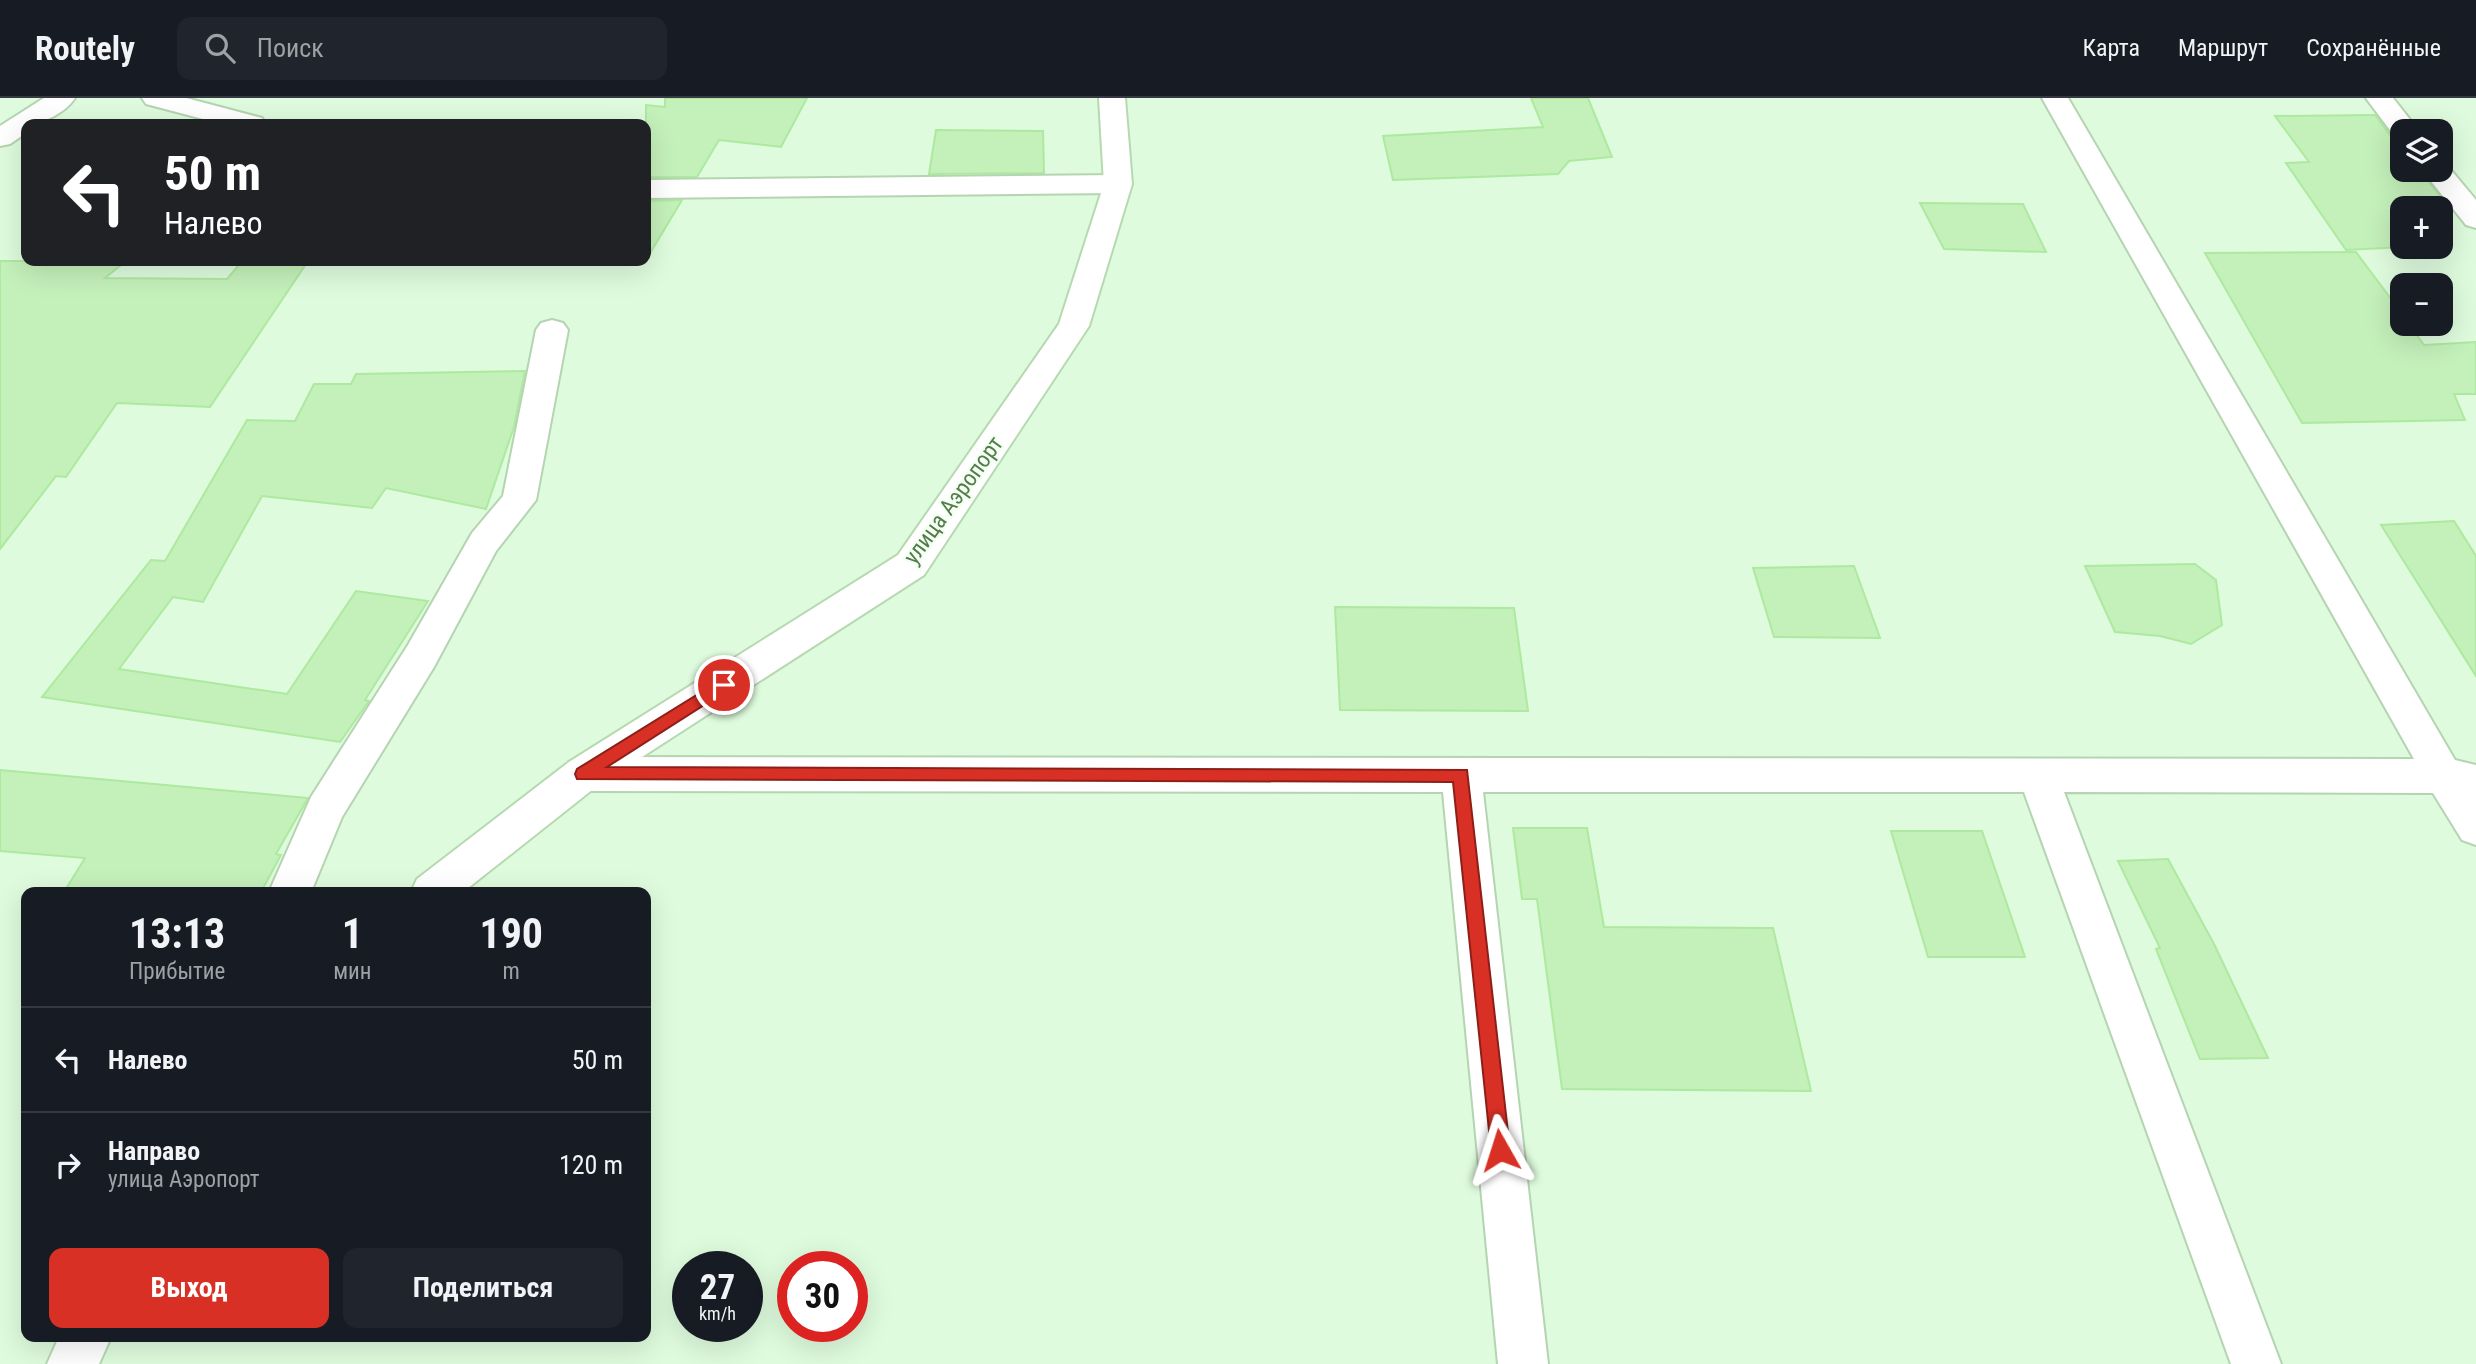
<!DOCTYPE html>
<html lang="ru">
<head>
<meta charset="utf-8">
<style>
  :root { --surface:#171b24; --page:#20242c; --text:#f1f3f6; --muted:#9ea1a6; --line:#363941; --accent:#d93025 }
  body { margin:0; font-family:"Roboto Condensed",sans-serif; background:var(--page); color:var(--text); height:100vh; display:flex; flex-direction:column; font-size:26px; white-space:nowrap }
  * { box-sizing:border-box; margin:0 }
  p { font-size:23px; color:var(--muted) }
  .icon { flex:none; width:38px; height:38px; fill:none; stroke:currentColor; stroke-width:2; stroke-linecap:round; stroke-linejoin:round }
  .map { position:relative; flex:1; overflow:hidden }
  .details { position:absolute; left:21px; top:789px; width:630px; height:455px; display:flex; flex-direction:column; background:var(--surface); border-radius:14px; box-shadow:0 7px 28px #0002 }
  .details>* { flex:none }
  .top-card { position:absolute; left:21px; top:21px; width:630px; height:147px; border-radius:14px; box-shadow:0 7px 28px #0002; background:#202124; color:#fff; overflow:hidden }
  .buttons { position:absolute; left:2390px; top:21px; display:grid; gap:14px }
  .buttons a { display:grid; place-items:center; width:63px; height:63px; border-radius:14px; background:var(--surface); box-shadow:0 7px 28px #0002; font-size:35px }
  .speed { position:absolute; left:672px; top:1153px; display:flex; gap:14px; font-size:35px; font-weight:700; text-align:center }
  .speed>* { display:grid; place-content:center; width:91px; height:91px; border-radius:50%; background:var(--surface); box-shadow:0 7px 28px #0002; line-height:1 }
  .speed small { font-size:18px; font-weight:400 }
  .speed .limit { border:10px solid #d22; background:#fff; color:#111 }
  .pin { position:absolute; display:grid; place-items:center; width:60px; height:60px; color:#fff; margin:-30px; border:4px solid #fff; border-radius:50%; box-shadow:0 2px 7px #0007 }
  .me { position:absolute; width:77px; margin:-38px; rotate:354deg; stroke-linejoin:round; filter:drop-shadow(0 0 5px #0008) }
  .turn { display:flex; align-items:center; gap:24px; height:147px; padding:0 28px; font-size:32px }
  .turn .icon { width:91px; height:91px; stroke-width:2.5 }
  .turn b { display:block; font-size:49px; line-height:60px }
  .eta { display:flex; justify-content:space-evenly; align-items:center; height:119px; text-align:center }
  .eta b { font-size:42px; font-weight:700; line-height:49px }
  .button { display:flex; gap:14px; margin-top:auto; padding:14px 28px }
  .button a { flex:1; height:80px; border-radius:14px; background:var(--accent); color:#fff; font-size:28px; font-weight:700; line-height:80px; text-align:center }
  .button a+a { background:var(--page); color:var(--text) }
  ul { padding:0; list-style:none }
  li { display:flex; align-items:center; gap:21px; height:105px; padding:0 28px; border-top:2px solid var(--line) }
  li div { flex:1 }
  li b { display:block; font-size:26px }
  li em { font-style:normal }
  header { display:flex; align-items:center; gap:42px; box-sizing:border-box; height:98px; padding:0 35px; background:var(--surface); border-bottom:2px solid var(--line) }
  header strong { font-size:33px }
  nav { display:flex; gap:38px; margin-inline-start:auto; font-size:24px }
  .search { width:490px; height:63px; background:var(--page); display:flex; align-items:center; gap:18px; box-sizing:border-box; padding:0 24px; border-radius:14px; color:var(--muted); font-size:26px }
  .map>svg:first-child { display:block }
  .residential { fill:#defbdd; fill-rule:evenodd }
  .building { fill:#c4f0ba; stroke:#ade99f; stroke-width:2 }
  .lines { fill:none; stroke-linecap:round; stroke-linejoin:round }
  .minor-casing { stroke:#b5d4b1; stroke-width:4 }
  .secondary-casing { stroke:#b6d9b0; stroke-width:4 }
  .minor { fill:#fff; fill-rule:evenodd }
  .secondary { fill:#fff; fill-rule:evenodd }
  .route { fill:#d93025; stroke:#8d1f18; stroke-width:2 }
  .labels { text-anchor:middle; stroke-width:5; stroke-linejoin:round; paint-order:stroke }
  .street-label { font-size:23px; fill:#557b4a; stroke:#f2fff2 }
</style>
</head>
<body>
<header>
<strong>Routely</strong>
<div class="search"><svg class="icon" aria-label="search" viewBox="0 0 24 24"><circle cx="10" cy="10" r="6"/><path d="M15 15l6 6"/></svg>Поиск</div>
<nav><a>Карта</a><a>Маршрут</a><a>Сохранённые</a></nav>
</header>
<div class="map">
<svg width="2476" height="1266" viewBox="0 0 2476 1266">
  <rect width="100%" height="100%" fill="#eafeea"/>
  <path class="residential" d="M0,0H2476V1266H0ZM26,26H646V163H26ZM2403,33H2441V72H2403ZM2403,110H2441V149H2403ZM2403,187H2441V226H2403ZM26,794H646V1239H26ZM688,1169H747V1228H688ZM793,1169H852V1228H793Z"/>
  <g class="building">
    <polygon points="665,0 807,0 781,49 719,42 697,79 646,79 646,7 665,9"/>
    <polygon points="1531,0 1588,0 1612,59 1569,63 1558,76 1393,82 1383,38 1543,29"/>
    <polygon points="2375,17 2393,41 2403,43 2403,72 2419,72 2451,112 2403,110 2403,149 2346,152 2286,65 2309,64 2275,18"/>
    <polygon points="936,32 1043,33 1044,75 929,76"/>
    <polygon points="682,102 646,162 646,103"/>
    <polygon points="1920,105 2023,106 2046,154 1944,151"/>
    <polygon points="2356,154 2403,217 2403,226 2409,226 2424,247 2476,244 2476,296 2454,296 2465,322 2302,325 2205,155"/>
    <polygon points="0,163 126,163 105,180 227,181 242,163 308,163 210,309 117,305 66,379 56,378 0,451"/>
    <polygon points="525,273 514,329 486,411 386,390 372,410 262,398 203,504 173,499 119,571 287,596 356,493 428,503 365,602 369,603 340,644 42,599 151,462 165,463 247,322 295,323 314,286 351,286 356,276"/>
    <polygon points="2454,423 2476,458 2476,578 2381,427"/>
    <polygon points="2195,466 2216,482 2222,527 2191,546 2160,538 2115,534 2085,468"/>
    <polygon points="1854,468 1880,540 1774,539 1753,470"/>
    <polygon points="1335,509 1514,510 1528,613 1340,612"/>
    <polygon points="0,672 308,700 276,756 281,757 261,794 64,794 85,760 0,753"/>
    <polygon points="1513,730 1587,730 1604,829 1773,830 1811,993 1562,991 1537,801 1522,801"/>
    <polygon points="1891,733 1982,733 2025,859 1928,859"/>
    <polygon points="2168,761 2214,846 2268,960 2200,961 2156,851 2160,850 2118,763"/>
  </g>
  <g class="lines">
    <defs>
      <g id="minor">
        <path d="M44,0H75C65,15 43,26 26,26V35L10,46L0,48V28Z"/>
        <polygon points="142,0 186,0 262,20 266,26 222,26 146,6"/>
        <polygon points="2042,0 2068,0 2455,662 2476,667 2476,747 2462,742 2433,695 2064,694 2281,1266 2231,1266 2024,694 1483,694 1548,1266 1498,1266 1443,694 583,693 569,688 563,676 569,664 583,659 2414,661"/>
        <polygon points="2366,0 2393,0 2419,33 2403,33 2403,41 2395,39"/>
        <polygon points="2441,65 2446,66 2476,102 2476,130 2466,127 2422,72 2441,72"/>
        <polygon points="1118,77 1128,80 1132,86 1128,92 1118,95 646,100 646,82"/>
        <polygon points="552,222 563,225 568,232 536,402 496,453 434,569 342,719 311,794 269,794 311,699 408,547 472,435 503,398 536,232 541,225"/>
      </g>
      <g id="secondary">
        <polygon points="1099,0 1125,0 1132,86 1089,228 924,477 597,688 463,794 411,794 417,781 569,664 898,457 1059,226 1104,86"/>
        <polygon points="59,1239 111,1239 99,1266 47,1266"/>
      </g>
    </defs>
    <use href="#minor" class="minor-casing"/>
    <use href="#secondary" class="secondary-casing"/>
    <use href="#minor" class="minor"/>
    <use href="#secondary" class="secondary"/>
  </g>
  <polygon class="route" points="724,580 731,587 729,591 607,669 1467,672 1510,1052 1507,1059 1500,1061 1494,1059 1491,1052 1453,684 577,681 575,676 577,671"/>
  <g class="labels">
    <g class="street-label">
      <text transform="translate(953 402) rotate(-54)" y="8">улица Аэропорт</text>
    </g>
  </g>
</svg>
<div class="buttons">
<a><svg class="icon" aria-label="layers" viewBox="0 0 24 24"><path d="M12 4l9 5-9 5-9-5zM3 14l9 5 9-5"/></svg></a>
<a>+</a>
<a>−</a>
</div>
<div class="speed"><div>27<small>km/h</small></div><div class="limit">30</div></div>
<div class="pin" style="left:724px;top:587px;background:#d93025"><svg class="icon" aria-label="arrive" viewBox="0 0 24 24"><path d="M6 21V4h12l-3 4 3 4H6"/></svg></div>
<svg class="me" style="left:1500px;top:1052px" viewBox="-20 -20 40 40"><path d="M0-17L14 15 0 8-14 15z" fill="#d93025" stroke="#fff" stroke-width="4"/></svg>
<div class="top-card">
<div class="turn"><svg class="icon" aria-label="left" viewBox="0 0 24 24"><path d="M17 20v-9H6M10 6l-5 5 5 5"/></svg><div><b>50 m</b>Налево</div></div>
</div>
<section class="details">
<div class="eta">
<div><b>13:13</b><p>Прибытие</p></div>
<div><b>1</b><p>мин</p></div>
<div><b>190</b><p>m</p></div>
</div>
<ul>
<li><svg class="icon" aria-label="left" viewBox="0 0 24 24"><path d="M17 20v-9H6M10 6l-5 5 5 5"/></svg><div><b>Налево</b></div><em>50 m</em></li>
<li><svg class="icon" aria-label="right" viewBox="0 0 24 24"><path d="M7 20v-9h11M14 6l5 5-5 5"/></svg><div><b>Направо</b><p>улица Аэропорт</p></div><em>120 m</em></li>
</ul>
<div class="button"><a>Выход</a><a>Поделиться</a></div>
</section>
</div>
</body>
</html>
